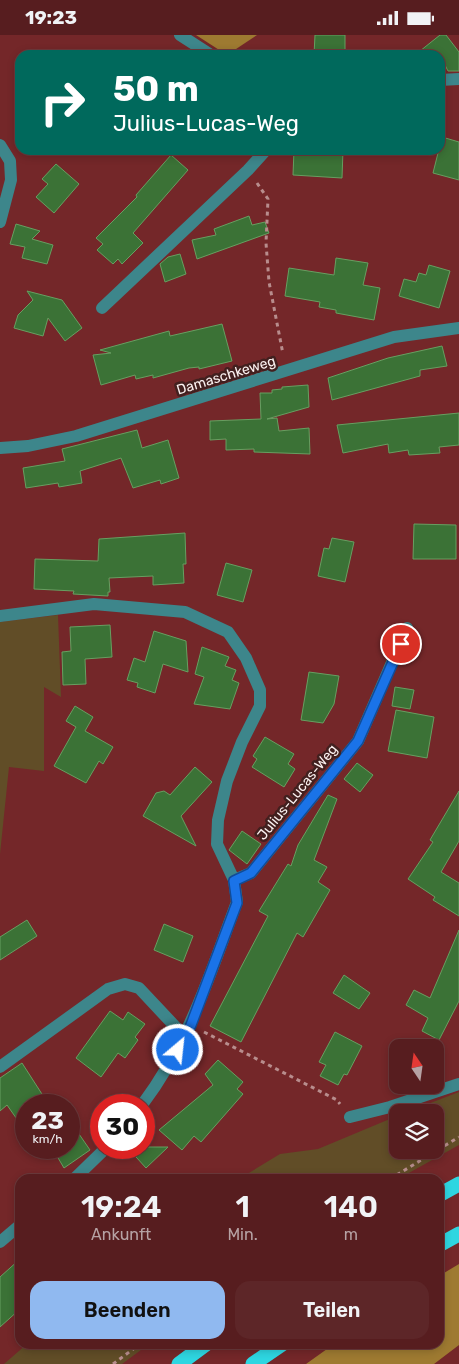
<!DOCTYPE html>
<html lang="de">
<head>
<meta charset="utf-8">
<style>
  :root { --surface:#571d1f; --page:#5d2628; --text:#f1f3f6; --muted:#b6a2a4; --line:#6d3b3d; --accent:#90b9f0 }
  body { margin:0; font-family:Rubik,sans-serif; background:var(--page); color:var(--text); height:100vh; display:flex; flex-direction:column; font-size:19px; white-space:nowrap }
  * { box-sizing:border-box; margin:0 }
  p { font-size:16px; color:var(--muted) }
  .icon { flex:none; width:28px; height:28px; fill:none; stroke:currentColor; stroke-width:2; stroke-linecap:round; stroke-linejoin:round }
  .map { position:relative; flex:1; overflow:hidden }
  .sheet { position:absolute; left:15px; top:1139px; width:429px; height:175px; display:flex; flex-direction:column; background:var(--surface); border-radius:15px; box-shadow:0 2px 8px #0003,0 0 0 1px var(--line) }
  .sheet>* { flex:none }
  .hud { position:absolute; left:15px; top:15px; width:430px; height:105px; border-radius:15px; box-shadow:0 2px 8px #0003,0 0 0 1px var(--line); background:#00695c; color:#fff; overflow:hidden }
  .needle { width:32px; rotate:347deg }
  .controls { position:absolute; left:389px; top:1004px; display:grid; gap:10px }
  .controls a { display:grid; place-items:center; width:55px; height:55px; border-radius:10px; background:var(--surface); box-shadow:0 2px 8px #0003,0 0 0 1px var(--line); font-size:25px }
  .speed { position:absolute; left:15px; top:1059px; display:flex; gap:10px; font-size:25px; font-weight:700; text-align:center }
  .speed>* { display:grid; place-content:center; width:65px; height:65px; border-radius:50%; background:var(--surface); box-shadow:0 2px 8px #0003,0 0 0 1px var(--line); line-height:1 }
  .speed small { font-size:12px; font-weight:400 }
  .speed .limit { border:8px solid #d22; background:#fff; color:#111 }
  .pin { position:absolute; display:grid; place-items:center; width:42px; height:42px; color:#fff; margin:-21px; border:2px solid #fff; border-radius:50%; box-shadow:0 1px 5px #0007 }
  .me { position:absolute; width:55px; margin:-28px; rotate:28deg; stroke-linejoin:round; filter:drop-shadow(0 0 4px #0008) }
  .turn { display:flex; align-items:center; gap:18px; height:105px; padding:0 15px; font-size:22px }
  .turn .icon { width:65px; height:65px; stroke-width:2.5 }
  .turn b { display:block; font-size:35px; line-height:42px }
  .eta { display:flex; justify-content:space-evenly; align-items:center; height:85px; text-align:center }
  .eta b { font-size:30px; font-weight:600; line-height:35px }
  .button { display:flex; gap:10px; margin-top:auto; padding:10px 15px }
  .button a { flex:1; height:58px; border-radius:15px; background:var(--accent); color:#111; font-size:20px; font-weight:600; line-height:58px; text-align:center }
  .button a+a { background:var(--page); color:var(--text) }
  .status { display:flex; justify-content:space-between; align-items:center; height:35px; padding:0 25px; background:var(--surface); direction:ltr }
  .status svg { height:14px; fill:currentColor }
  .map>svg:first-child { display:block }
  .green { fill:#614d27 }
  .forest { fill:#9e7a31 }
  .building { fill:#3b7236; stroke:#679f61 }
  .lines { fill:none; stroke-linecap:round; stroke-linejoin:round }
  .path { stroke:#b88d8d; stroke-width:3; stroke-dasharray:4 4; stroke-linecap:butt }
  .minor { stroke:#3d868b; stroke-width:12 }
  .highway { stroke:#2ed6e1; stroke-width:15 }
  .route-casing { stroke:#114b97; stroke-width:12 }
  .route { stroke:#1a73e8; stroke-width:9 }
  .labels { text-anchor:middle; stroke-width:5; stroke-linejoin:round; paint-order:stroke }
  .street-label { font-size:14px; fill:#fbf1f0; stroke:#42201f }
</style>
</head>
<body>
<div class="status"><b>19:23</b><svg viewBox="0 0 49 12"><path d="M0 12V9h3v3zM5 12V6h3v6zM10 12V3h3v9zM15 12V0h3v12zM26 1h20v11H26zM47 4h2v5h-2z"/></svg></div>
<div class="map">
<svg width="459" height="1329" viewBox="0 0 459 1329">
  <rect width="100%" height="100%" fill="#742729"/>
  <g class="green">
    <polygon points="58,580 61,662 44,652 44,736 9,732 0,819 0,587"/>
    <polygon points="459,1057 459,1110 398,1144 239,1144 280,1119 318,1114 397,1081 398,1115 435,1115 435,1078 407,1077"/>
    <polygon points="27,1309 149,1309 122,1329 4,1329"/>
  </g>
  <g class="forest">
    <polygon points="196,0 257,0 227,20"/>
    <polygon points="459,1229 459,1310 434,1329 306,1329 334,1309 439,1309 439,1241"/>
  </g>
  <g class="building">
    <polygon points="315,0 345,0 345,20 314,20"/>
    <polygon points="440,0 446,0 459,17 459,36 448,36 440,20 415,20"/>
    <polygon points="442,102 459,107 459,145 433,138"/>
    <polygon points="294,115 343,115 342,143 293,140"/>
    <polygon points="171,120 188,135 133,198 143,208 122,229 118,224 113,229 97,215 103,209 96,203 137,162 136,160"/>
    <polygon points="56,129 79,149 54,178 36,162 48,149 42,144"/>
    <polygon points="249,181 252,190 265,187 269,198 197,224 192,205 216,200 214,194"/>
    <polygon points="16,189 40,196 32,204 53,210 47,229 22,223 25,212 10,209"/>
    <polygon points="180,219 186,239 165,247 160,229 168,222"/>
    <polygon points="336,223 368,228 363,250 380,253 374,285 336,278 336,275 319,272 320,267 285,261 289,233 334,240"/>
    <polygon points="429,230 450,236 439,273 399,261 404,244 416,247 419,238 426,240"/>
    <polygon points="27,256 62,265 82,293 65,306 48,283 43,301 14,293 18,280 33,265"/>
    <polygon points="222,289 232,326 199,334 199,332 189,333 153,343 153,340 136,344 135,340 101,350 93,320 111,318 100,315 169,296 170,301"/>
    <polygon points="442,311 447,331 420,335 420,341 332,365 328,343 388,323"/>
    <polygon points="308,350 309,372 267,384 277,383 279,396 309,393 310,419 254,417 254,414 226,415 226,404 210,405 210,386 261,384 260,358 272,358 272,355 282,354 282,352"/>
    <polygon points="459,378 459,410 439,412 440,418 409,420 408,415 389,418 388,409 343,418 337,390"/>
    <polygon points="137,395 142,413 168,405 179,443 161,449 160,445 133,453 121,423 80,436 82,448 59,452 58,448 26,453 23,433 65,426 62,414"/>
    <polygon points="414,489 456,490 456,524 413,524"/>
    <polygon points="185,498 186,529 183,529 184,548 153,550 153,541 109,543 110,557 108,557 108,561 73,559 74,556 34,554 35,524 98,526 99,504"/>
    <polygon points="332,503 354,507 345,547 318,541 324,513 329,514"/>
    <polygon points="226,528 252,535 243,567 217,560"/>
    <polygon points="110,590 112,622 85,624 86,649 63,650 62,617 71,616 70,592"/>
    <polygon points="154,596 186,606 188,637 163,629 155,658 137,652 138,648 127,645 134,623 145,627"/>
    <polygon points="202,612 229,622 225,631 236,635 232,645 239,648 230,674 194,669 204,642 195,639"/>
    <polygon points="309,637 339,641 334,669 323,688 301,685"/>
    <polygon points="395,652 414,655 410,674 392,671"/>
    <polygon points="75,671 93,682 85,696 113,712 103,729 99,726 86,748 54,731 76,692 66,686"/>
    <polygon points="396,675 434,682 427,723 388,716"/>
    <polygon points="265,702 294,719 288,729 295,734 284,752 252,732 257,724 253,721"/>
    <polygon points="357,728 373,740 360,757 344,744"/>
    <polygon points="195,732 212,747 181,781 196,811 143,781 156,758 164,756 170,760"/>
    <polygon points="459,756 459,806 441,837 459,848 459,881 433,865 435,862 408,844 433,807 430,805"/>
    <polygon points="328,760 337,764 314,825 327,832 318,847 330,855 303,902 297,898 241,1007 210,991 268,881 259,876 288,829 291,831 298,810"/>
    <polygon points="242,796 261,809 247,829 229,815"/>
    <polygon points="27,885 37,901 0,925 0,902"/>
    <polygon points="164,889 193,901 183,927 154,915"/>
    <polygon points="459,895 459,966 439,1005 422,996 428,983 406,970 414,955 430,963"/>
    <polygon points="344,940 370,958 359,974 333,958"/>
    <polygon points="110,976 123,985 128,977 145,989 135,1002 138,1005 125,1023 118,1018 101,1042 76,1023"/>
    <polygon points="335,997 362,1011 347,1040 344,1039 338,1050 320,1041 326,1030 319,1027"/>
    <polygon points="218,1025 243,1047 237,1054 243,1059 201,1107 194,1101 182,1115 159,1095 213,1050 205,1039"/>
    <polygon points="22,1028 49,1070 26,1070 26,1097 7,1070 0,1076 0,1043"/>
    <polygon points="79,1099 90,1115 64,1133 54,1116 60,1112 69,1112 69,1105"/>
    <polygon points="127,1112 168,1112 146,1133"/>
    <polygon points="20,1224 20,1274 0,1292 0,1242"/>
  </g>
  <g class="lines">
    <g class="path">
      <polyline points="257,148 268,164 266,208 269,247 283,319"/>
      <polyline points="204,997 337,1065 340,1069"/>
      <polyline points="390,1144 459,1102"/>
      <polyline points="113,1329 140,1309"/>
    </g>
    <g class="minor">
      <polyline points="180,0 211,20"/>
      <polyline points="440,45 459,44"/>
      <polyline points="0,110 10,126 11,145 0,187"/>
      <polyline points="102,273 248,135 266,115"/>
      <polyline points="0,413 28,411 76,401 394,302 459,293"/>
      <path d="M0,581L94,569L185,577L228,597L246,623L260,655V671L242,707L227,746L218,785L217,809L234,845L237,867C209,941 190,1006 142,1070"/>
      <polyline points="234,845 251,838 358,706 407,593"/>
      <polyline points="0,1032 108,954 125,949 139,953 185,1002"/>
      <polyline points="350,1082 390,1072 459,1049"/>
      <polyline points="74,1144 107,1112"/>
      <polyline points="0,1207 20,1190"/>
    </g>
    <g class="highway">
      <polyline points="439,1160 459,1149"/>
      <polyline points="439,1210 459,1199"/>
      <polyline points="179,1329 206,1309"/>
      <polyline points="253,1329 282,1309"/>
    </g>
  </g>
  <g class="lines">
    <defs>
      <polyline id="route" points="178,1015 191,990 237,868 234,846 251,838 358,706 401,609"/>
    </defs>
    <use href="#route" class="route-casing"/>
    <use href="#route" class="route"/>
  </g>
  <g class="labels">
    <g class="street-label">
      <text transform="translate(226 340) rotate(-17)" y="5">Damaschkeweg</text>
      <text transform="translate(297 757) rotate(-51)" y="5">Julius-Lucas-Weg</text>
    </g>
  </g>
</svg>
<div class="controls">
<a><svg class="needle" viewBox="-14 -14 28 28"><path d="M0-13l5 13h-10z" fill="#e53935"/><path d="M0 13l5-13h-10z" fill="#b6a2a4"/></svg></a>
<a><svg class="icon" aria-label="layers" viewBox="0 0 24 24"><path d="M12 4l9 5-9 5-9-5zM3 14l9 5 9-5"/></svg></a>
</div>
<div class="speed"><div>23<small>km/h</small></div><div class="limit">30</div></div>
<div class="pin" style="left:401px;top:609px;background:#d93025"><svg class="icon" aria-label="arrive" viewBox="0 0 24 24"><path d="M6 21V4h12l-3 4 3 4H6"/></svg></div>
<svg class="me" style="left:178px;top:1015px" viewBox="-20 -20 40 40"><circle r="17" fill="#1a73e8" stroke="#fff" stroke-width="3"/><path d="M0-11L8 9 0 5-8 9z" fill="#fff"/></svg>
<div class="hud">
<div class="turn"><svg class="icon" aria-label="right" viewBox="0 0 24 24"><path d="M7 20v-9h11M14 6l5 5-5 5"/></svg><div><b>50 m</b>Julius-Lucas-Weg</div></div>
</div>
<section class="sheet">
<div class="eta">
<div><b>19:24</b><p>Ankunft</p></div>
<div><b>1</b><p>Min.</p></div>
<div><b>140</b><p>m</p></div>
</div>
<div class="button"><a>Beenden</a><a>Teilen</a></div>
</section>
</div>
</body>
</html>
